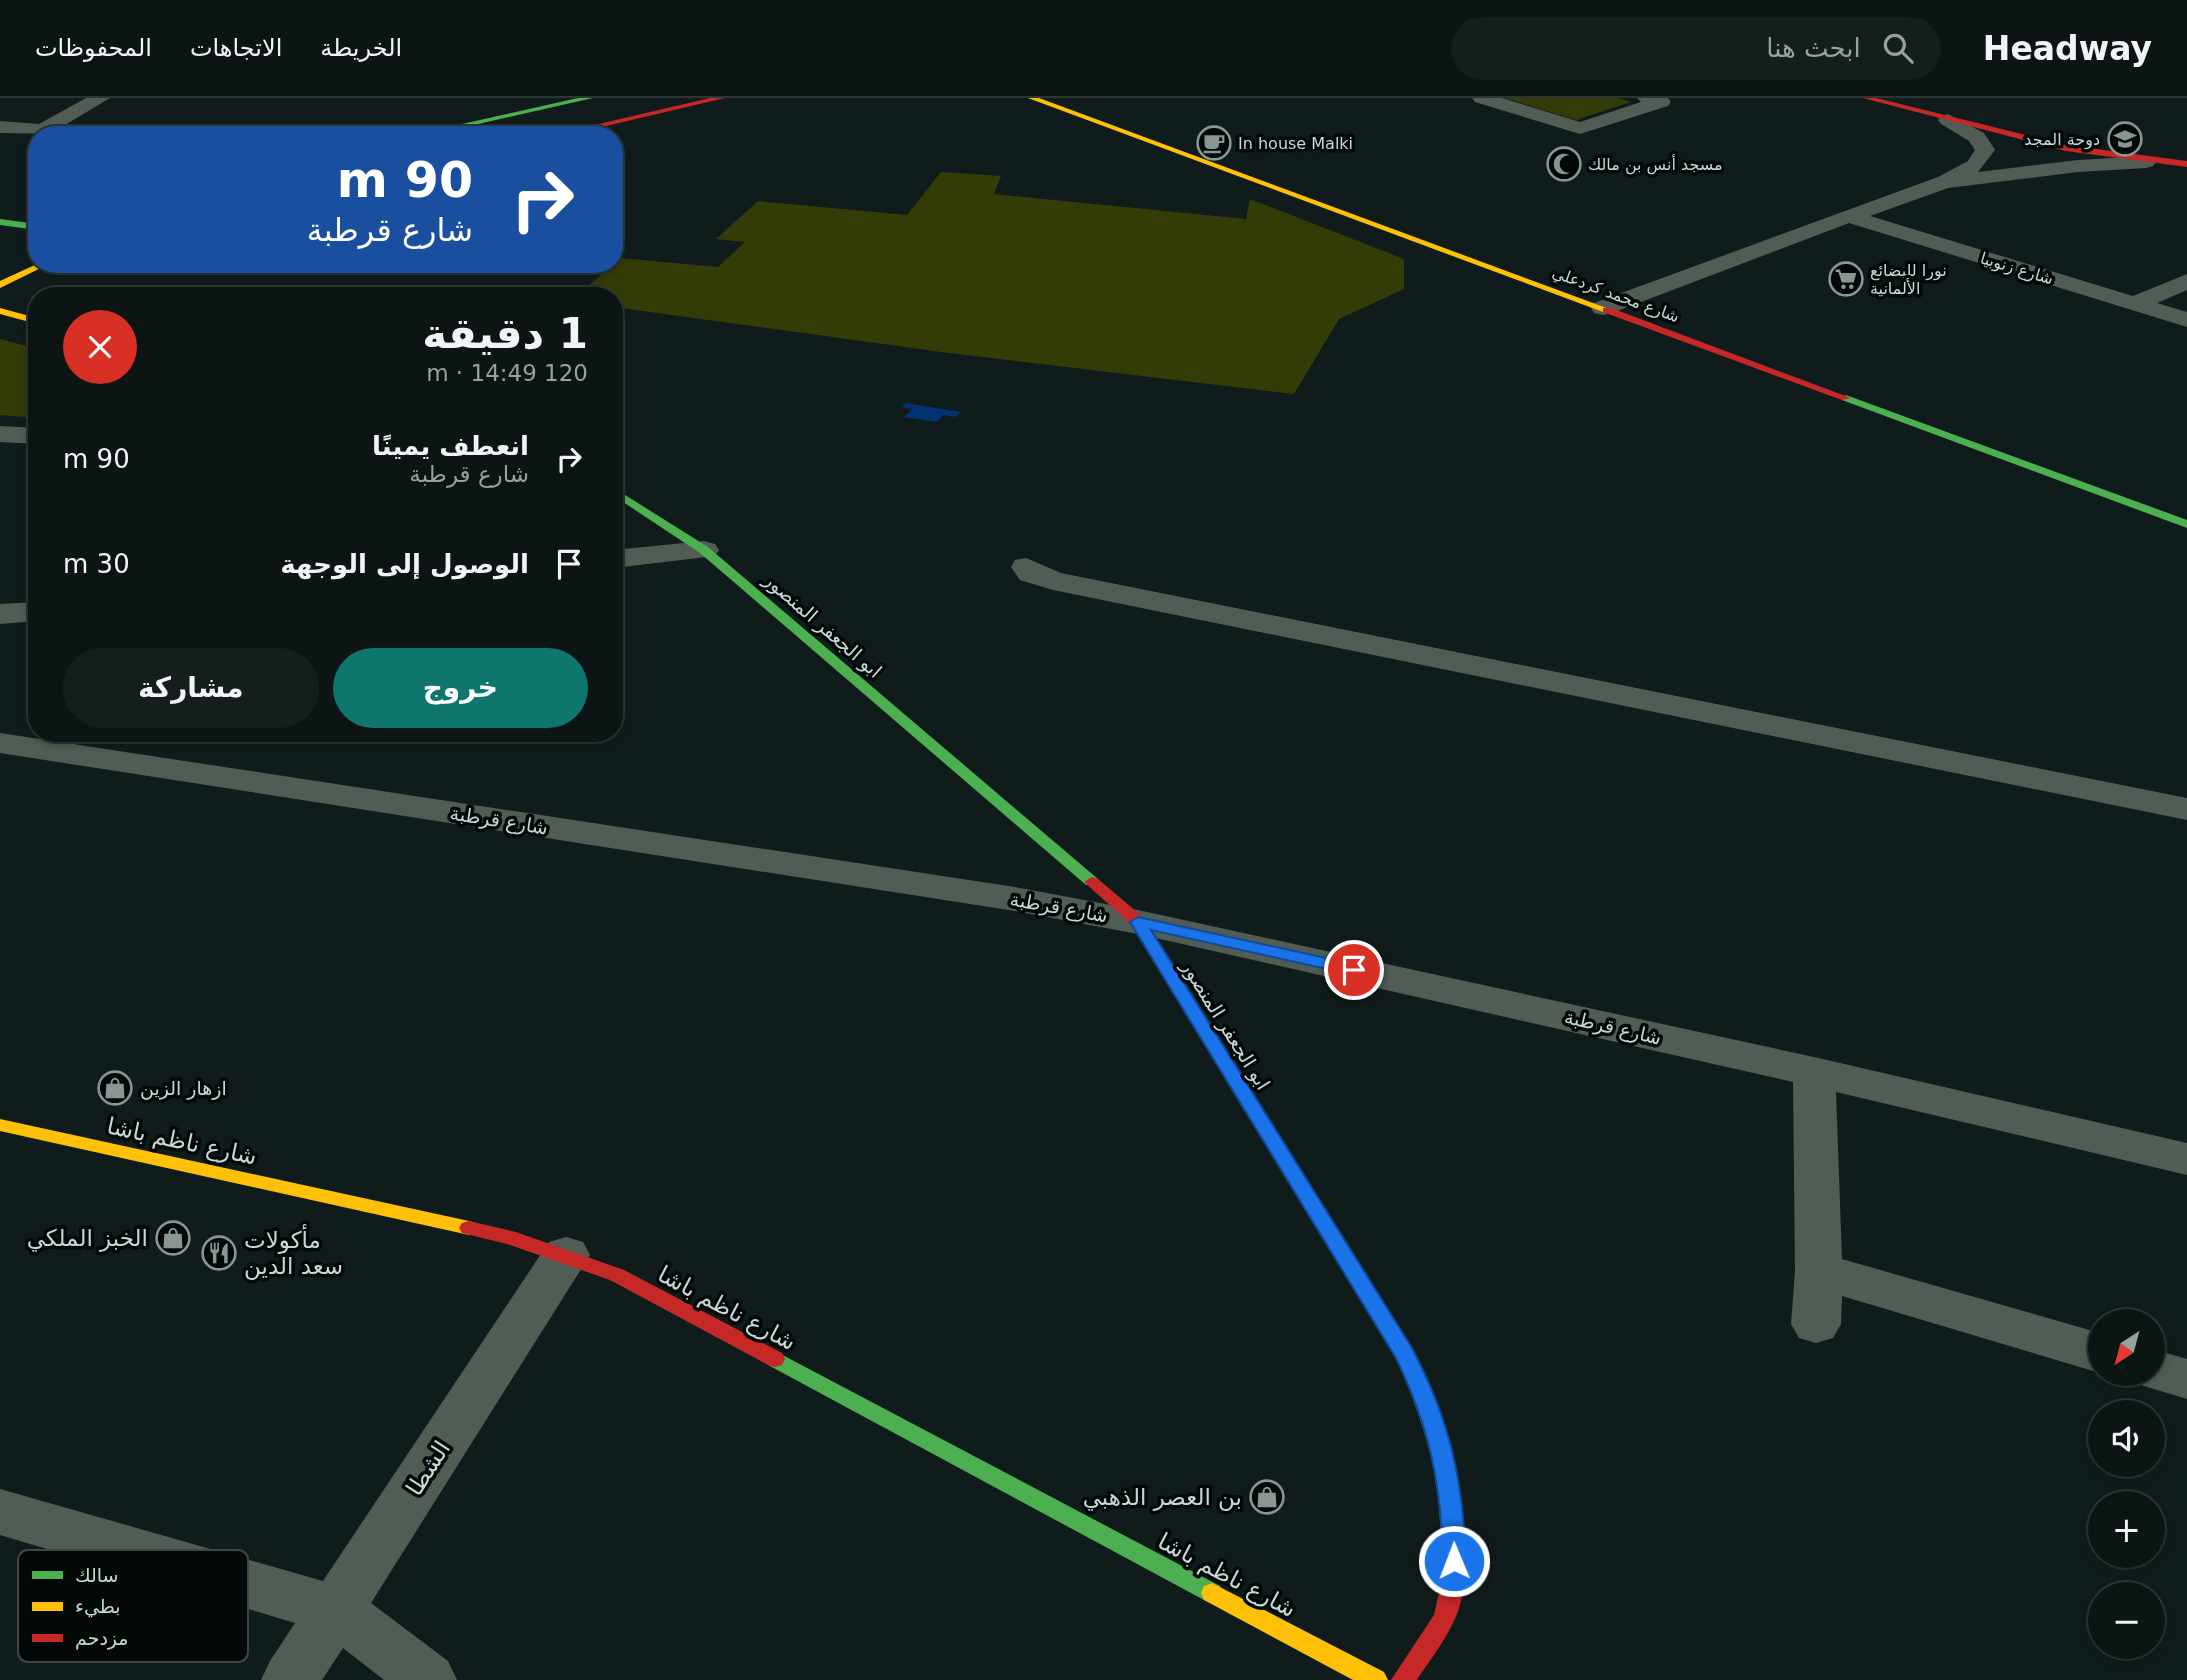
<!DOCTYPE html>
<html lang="ar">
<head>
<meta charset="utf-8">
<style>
  :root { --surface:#0c1514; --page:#151e1d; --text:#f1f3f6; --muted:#9a9fa0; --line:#2c3434; --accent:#0f766e }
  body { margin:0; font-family:"DejaVu Sans",Vazirmatn,sans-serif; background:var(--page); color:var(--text); direction:rtl; height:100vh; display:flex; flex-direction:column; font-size:26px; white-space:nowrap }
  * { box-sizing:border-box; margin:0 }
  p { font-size:23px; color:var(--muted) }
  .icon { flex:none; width:38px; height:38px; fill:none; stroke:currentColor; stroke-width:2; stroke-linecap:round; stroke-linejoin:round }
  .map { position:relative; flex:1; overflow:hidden; direction:ltr }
  .drawer { position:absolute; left:28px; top:189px; width:595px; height:455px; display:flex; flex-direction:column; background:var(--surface); border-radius:28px; box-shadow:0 4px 10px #0003,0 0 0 2px var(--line); direction:rtl }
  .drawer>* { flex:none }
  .top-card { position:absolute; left:28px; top:28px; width:595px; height:147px; border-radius:28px; box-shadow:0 4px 10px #0003,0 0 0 2px var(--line); direction:rtl; background:#1a4fa0; color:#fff; overflow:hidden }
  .needle { width:46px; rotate:216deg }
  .fabs { position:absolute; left:2088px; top:1211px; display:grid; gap:14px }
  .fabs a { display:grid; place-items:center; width:77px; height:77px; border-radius:50%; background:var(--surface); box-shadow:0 4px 10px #0003,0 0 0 2px var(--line); font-size:35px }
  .pin { position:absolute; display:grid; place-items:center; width:60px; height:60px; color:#fff; margin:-30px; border:4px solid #fff; border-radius:50%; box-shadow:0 2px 7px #0007 }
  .me { position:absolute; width:77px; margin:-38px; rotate:359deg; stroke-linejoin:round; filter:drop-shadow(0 0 5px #0008) }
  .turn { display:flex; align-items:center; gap:24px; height:147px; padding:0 35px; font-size:32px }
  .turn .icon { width:91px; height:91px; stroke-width:2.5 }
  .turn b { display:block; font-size:49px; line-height:60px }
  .round { display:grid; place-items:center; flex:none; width:74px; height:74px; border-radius:37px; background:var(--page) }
  .headline { display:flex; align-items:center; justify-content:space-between; height:119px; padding:0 35px }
  h1 { font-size:42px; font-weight:700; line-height:52px }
  .action { display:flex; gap:14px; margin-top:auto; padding:14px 35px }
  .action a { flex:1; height:80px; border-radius:42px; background:var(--accent); color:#fff; font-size:28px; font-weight:700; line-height:80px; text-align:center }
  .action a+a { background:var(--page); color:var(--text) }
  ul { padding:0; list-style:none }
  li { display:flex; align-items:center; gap:21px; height:105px; padding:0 35px }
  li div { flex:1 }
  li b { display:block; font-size:26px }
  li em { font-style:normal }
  header { display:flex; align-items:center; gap:42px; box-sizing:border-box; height:98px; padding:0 35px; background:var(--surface); border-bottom:2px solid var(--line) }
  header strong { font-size:33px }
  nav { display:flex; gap:38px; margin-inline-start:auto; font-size:24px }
  .search { width:490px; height:63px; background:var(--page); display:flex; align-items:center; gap:18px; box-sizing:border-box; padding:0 24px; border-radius:38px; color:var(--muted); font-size:26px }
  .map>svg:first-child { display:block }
  .green { fill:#333c07 }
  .water { fill:#013371 }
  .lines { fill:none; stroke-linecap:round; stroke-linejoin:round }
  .street { fill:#505c54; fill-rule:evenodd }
  .fast { fill:#4caf50; fill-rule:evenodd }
  .slow { fill:#ffc107; fill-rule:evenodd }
  .jam { fill:#c62828; fill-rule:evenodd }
  .route { fill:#1a73e8; stroke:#114b97; stroke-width:2 }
  .labels { text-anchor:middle; stroke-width:7; stroke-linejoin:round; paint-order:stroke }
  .far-poi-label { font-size:16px; fill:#c9d7d5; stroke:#030909; text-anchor:start }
  .far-street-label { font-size:16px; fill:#c9d7d5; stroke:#030909 }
  .street-label { font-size:19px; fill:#c9d7d5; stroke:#030909 }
  .poi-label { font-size:19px; fill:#c9d7d5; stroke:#030909; text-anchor:start }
  .near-street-label { font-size:23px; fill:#c9d7d5; stroke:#030909 }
  .near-poi-label { font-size:23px; fill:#c9d7d5; stroke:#030909; text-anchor:end }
  .key { fill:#030909; stroke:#3e4746; stroke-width:2 }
  .key-label { font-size:19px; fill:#c9d7d5 }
</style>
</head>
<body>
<header>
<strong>Headway</strong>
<div class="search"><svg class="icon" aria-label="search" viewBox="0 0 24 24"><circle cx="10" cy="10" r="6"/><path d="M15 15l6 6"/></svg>ابحث هنا</div>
<nav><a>الخريطة</a><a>الاتجاهات</a><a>المحفوظات</a></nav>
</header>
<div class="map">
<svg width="2187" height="1582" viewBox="0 0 2187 1582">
  <rect width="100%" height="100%" fill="#101c1b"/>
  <g class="green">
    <polygon points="1504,0 1617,0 1631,4 1576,22"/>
    <polygon points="941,74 1001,78 994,96 1246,121 1250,101 1404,161 1404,191 1339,221 1294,296 941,254 614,209 614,198 577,198 620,160 718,169 745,144 716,141 758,103 907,117"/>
    <polygon points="0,241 37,251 37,320 0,317"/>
  </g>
  <polygon class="water" points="906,305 961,314 955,319 944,317 936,324 904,319 912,311 902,309"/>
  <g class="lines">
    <g class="street">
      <polygon points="86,0 110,0 65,27 117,31 127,37 0,35 0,23 39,26"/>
      <polygon points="1472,0 1502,0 1580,24 1641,4 1637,0 1668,0 1671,4 1668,8 1580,36 1475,4"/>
      <polygon points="1948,16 1984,35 1995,52 1978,74 2078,62 2146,58 2153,60 2156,64 2153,68 2146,70 2078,74 1948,90 1870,118 2133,198 2187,176 2187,192 2157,205 2187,214 2187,229 1849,125 1612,215 1603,217 1594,215 1591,210 1594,205 1938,79 1968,63 1975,52 1969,43 1941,26 1938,22 1941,18"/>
      <polygon points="0,328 37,330 37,346 0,344"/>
      <polygon points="704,443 715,446 719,452 715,458 614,470 614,452"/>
      <polygon points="1026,460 1061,475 2187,700 2187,722 1053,492 1020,482 1011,469 1015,462"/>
      <polygon points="37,504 37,523 0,526 0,506"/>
      <polygon points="0,635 1015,789 1138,812 1814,959 2187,1045 2187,1077 1836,994 1842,1161 2100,1235 2100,1275 1842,1198 1841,1226 1833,1240 1816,1245 1799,1240 1791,1226 1795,1173 1793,984 1138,836 1015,813 0,655"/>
      <polygon points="566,1139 583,1144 590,1157 371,1505 448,1563 457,1582 384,1582 343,1550 322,1582 261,1582 270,1563 295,1525 0,1437 0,1391 323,1483 549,1144"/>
      <polygon points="2152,1251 2187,1261 2187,1301 2134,1285 2129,1276 2152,1276"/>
    </g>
    <g class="fast">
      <polygon points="578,0 593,0 430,37 413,37"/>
      <polygon points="0,121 37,126 37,132 0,127"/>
      <polygon points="1846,297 2187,422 2187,430 1842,302 1841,300"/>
      <polygon points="614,390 708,449 1098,781 1100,784 1098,787 1086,787 700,455 614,398"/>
      <path d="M1253,1004L1259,1006L1412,1250C1443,1309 1461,1376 1463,1443C1464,1458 1466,1477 1459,1491L1451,1494L1443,1491C1438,1479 1441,1466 1441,1454C1441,1436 1440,1417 1438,1399C1433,1350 1415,1304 1396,1259L1244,1010L1247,1006Z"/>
      <polygon points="775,1253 1220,1488 1223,1495 1220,1502 1212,1505 1204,1502 768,1267 765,1261 768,1255"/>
    </g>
    <g class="slow">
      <polygon points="1028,0 1039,0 1612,212 1603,214"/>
      <polygon points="37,166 49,166 0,190 0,183"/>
      <polygon points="0,210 37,220 37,226 0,216"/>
      <polygon points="0,1021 469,1123 476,1125 479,1130 476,1135 469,1137 0,1033"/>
      <polygon points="1212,1485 1384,1574 1388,1582 1353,1582 1204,1502 1201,1495 1204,1488"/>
    </g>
    <g class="jam">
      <polygon points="710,0 725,0 568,37 552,37"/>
      <polygon points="1863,0 1876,0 2066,47 2187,63 2187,69 2066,53"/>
      <polygon points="1603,210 1611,210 1851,300 1842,302 1603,214"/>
      <polygon points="1092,779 1098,781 1144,820 1259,1006 1262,1010 1259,1014 1247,1014 1132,827 1084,784"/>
      <polygon points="469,1123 516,1134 624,1172 782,1255 785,1261 782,1267 775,1269 768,1267 610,1182 507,1146 462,1135 459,1130 462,1125"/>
      <path d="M1451,1474L1459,1477C1474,1508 1433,1557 1417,1582H1391L1434,1517L1443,1477Z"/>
    </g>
  </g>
  <path class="route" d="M1138,819L1354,866L1362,872L1354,877L1151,832L1412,1250C1450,1323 1463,1381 1466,1463L1462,1470L1454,1473L1446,1470L1443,1463C1441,1384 1430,1331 1396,1260L1130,824Z"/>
  <defs>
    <symbol id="school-ring" viewBox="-11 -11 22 22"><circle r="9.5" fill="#030909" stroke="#889694" stroke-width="1.5"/><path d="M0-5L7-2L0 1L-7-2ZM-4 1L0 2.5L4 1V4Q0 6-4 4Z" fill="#889694"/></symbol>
    <symbol id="cafe-ring" viewBox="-11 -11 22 22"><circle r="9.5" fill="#030909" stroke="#889694" stroke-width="1.5"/><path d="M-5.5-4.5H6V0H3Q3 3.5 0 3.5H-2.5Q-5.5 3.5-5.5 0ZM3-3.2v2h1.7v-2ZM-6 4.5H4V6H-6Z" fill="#889694"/></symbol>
    <symbol id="mosque-ring" viewBox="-11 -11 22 22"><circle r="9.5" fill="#030909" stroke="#889694" stroke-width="1.5"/><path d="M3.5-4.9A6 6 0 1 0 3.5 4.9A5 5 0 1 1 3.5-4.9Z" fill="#889694"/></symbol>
    <symbol id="supermarket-ring" viewBox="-11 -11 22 22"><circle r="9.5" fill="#030909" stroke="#889694" stroke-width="1.5"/><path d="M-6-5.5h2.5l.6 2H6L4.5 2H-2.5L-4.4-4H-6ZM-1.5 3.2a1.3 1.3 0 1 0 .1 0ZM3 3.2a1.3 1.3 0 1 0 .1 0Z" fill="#889694"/></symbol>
    <symbol id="shop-ring" viewBox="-11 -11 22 22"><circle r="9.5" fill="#030909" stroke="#889694" stroke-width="1.5"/><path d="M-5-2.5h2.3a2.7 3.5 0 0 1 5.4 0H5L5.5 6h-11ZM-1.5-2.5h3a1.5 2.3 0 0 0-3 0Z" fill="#889694"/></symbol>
    <symbol id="restaurant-ring" viewBox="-11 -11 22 22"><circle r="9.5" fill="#030909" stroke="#889694" stroke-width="1.5"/><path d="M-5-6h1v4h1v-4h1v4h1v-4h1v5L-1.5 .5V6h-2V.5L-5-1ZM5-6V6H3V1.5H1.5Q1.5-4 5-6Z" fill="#889694"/></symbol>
  </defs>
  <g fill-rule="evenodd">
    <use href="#school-ring" x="2106" y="22" width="38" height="38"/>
    <use href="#cafe-ring" x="1195" y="26" width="38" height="38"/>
    <use href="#mosque-ring" x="1545" y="47" width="38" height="38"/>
    <use href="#supermarket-ring" x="1827" y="162" width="38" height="38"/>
    <use href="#shop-ring" x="96" y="971" width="38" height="38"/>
    <use href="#shop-ring" x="154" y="1121" width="38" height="38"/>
    <use href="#restaurant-ring" x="200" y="1136" width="38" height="38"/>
    <use href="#shop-ring" x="1248" y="1380" width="38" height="38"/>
  </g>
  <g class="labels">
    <g class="far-poi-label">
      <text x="2100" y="47" text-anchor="end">دوحة المجد</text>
      <text x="1238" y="51">In house Malki</text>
      <text x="1588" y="72">مسجد أنس بن مالك</text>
      <text x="1870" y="178">نورا للبضائع<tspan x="1870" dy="18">الألمانية</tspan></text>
    </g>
    <g class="far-street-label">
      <text transform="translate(2017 170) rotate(17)" y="6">شارع زنوبيا</text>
      <text transform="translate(1616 196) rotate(20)" y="6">شارع محمد كردعلي</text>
    </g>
    <g class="street-label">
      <text transform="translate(823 527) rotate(41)" y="7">ابو الجعفر المنصور</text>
      <text transform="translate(499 722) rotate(9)" y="7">شارع قرطبة</text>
      <text transform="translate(1059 809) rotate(10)" y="7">شارع قرطبة</text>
      <text transform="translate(1226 927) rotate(58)" y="7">ابو الجعفر المنصور</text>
      <text transform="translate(1613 929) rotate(13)" y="7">شارع قرطبة</text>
    </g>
    <g class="poi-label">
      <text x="140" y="997">ازهار الزين</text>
    </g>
    <g class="near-street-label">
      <text transform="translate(182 1043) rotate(12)" y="8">شارع ناظم باشا</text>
      <text transform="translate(727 1210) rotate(28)" y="8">شارع ناظم باشا</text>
      <text transform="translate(428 1370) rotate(-57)" y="8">الشطا</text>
      <text transform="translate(1227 1477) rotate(28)" y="8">شارع ناظم باشا</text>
    </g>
    <g class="near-poi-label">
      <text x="148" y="1148">الخبز الملكي</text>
      <text x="244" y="1150" text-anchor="start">مأكولات<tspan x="244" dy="26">سعد الدين</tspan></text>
      <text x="1242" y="1407">بن العصر الذهبي</text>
    </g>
  </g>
  <rect x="18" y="1452" width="230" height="112" rx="10" class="key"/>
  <rect x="32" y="1473" width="31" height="8" fill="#4caf50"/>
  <rect x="32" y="1504" width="31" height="9" fill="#ffc107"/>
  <rect x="32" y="1536" width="31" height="8" fill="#c62828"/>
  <g class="key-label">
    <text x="75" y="1484">سالك</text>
    <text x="75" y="1515">بطيء</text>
    <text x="75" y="1547">مزدحم</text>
  </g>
</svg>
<div class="fabs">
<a><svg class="needle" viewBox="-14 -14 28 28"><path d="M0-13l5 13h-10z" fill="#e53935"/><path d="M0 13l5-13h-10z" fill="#9a9fa0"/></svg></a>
<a><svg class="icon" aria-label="sound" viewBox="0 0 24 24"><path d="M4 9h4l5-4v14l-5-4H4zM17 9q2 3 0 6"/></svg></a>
<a>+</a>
<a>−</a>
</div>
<div class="pin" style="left:1354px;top:872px;background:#d93025"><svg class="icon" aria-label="arrive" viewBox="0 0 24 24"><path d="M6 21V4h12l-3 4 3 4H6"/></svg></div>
<svg class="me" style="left:1454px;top:1463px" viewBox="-20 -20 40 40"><circle r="17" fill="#1a73e8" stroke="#fff" stroke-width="3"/><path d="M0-11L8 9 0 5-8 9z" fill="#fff"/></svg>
<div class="top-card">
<div class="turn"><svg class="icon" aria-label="right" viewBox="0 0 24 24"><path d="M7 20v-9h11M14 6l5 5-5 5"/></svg><div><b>90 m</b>شارع قرطبة</div></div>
</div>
<section class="drawer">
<div class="headline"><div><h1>1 دقيقة</h1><p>120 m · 14:49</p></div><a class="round" style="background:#d93025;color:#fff"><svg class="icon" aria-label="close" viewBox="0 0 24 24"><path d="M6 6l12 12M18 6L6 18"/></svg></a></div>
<ul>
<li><svg class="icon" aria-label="right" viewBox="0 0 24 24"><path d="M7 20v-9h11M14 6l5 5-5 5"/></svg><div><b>انعطف يمينًا</b><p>شارع قرطبة</p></div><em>90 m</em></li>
<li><svg class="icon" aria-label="arrive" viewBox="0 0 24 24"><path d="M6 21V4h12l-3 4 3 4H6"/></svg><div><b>الوصول إلى الوجهة</b></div><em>30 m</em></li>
</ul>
<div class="action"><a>خروج</a><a>مشاركة</a></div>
</section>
</div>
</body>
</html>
